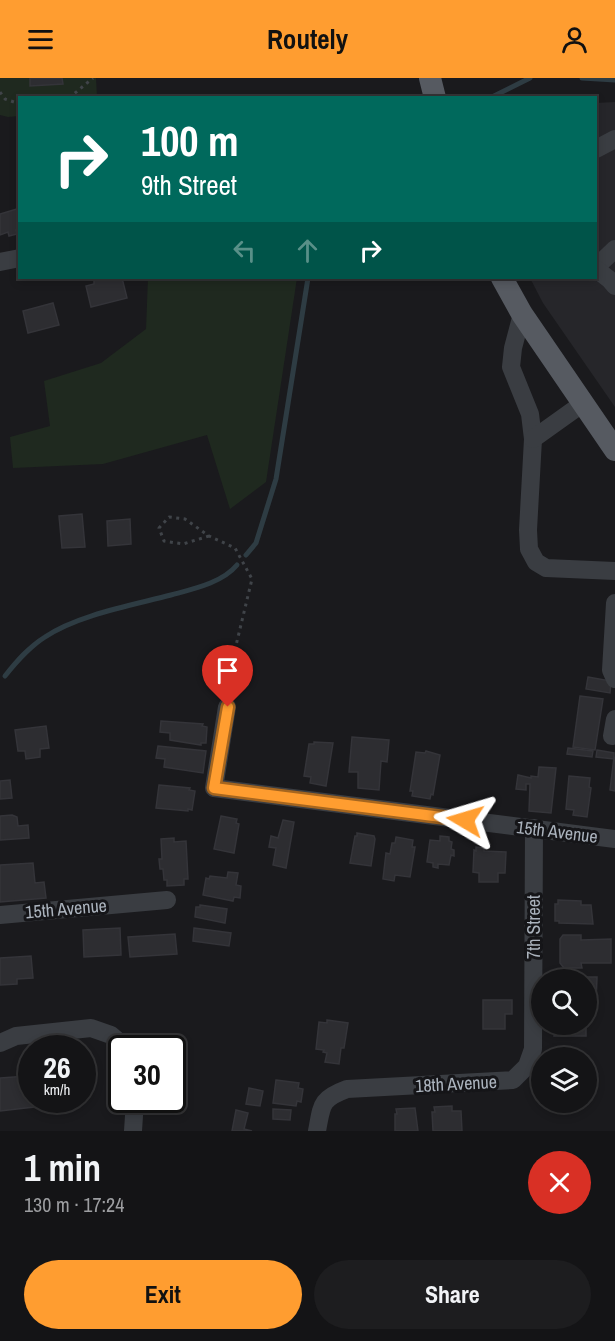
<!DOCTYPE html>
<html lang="en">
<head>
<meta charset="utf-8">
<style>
  :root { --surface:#141416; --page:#1d1d1f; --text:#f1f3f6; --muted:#9d9ea1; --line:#333335; --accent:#ff9d30 }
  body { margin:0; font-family:"Archivo Narrow",sans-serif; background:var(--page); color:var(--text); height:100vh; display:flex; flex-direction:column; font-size:22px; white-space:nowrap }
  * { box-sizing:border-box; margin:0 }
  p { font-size:20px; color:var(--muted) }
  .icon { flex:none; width:33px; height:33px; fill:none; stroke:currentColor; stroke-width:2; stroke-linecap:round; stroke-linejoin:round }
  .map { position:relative; height:1053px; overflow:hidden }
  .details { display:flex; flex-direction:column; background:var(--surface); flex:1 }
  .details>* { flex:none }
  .top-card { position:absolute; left:18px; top:18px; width:579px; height:183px; border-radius:0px; box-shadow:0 3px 9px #0003,0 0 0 2px var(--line); background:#00695c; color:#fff; overflow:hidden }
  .tools { position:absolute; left:531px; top:891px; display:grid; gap:12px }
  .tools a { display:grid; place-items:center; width:66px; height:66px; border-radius:50%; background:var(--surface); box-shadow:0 3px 9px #0003,0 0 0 2px var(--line); font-size:30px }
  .speed { position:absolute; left:18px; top:957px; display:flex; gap:12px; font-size:30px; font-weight:700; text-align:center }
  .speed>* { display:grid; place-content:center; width:78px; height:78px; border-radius:50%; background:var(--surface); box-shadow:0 3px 9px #0003,0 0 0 2px var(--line); line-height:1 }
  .speed small { font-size:15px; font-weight:400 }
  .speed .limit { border:3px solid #111; border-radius:9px; background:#fff; color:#111 }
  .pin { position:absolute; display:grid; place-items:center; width:51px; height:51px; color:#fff; margin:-62px -26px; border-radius:50% 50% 50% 0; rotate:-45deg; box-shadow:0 0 6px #0007 }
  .pin .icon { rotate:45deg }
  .me { position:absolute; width:66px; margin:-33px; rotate:277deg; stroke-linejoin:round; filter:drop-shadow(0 0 4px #0008) }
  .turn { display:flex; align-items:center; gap:21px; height:126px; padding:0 24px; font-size:27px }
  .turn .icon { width:78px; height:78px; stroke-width:2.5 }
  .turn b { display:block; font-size:42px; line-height:51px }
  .lanes { display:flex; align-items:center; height:57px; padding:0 24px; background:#0003; justify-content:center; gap:30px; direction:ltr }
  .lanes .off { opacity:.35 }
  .round { display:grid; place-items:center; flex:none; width:63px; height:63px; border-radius:32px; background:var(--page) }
  .head { display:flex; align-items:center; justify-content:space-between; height:102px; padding:0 24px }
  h1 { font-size:36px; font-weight:700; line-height:45px }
  .button { display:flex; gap:12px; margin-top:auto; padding:12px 24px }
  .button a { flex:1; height:69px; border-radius:36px; background:var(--accent); color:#111; font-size:24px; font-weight:700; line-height:69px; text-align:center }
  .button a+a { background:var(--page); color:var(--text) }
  header { display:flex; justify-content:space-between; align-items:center; height:78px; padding:0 24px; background:var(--accent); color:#111; font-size:27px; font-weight:700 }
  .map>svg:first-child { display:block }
  .built { fill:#26262a }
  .green { fill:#1f291f }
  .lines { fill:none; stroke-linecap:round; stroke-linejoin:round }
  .stream { stroke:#2e3c43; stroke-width:5 }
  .building { fill:#2d2d31; stroke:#343439; stroke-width:1.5 }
  .path { stroke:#404449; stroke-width:3; stroke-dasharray:3 4.5; stroke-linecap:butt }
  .minor { stroke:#3a3d42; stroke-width:18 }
  .major { stroke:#565a61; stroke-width:22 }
  .route-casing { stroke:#a6661f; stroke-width:15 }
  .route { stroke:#ff9d30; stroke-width:10 }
  .labels { text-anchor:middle; stroke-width:6; stroke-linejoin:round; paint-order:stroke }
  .street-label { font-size:18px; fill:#abb3bd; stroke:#151518 }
</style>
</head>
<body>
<header><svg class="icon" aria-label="menu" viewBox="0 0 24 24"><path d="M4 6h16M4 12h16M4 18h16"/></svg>Routely<svg class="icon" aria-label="person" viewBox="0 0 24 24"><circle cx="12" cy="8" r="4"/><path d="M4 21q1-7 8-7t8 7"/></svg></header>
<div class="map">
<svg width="615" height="1053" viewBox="0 0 615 1053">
  <rect width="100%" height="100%" fill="#1a1a1d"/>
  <polygon class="built" points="615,24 615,329 543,225 530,200 596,200 596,25"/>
  <g class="green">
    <polygon points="0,0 96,0 97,19 20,20 19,38 8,39 0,37"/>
    <polygon points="148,200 297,200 266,404 230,431 207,357 103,386 13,390 10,359 50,348 44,303 101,285 146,251"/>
  </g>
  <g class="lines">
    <g class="stream">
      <polyline points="582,0 615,2"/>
      <polyline points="490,20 530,0"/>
      <polyline points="246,477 256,465 276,401 308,200"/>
      <path d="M5,598C17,583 29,569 45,559C77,537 133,527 171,517C193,511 222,505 237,487"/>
    </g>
  </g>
  <g class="building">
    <polygon points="30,0 62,0 63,6 30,8"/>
    <polygon points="17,131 20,140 20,151 16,152 17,156 9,158 8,154 0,157 0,136"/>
    <polygon points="104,200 113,200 113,202 122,200 127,220 91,229 86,208 94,206 94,202"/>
    <polygon points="53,225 59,247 28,255 23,233"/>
    <polygon points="82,436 85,469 62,470 59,438"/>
    <polygon points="130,441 131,466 108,468 107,443"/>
    <polygon points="588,599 611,603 610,615 586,611"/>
    <polygon points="580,618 603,621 595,672 573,669"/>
    <polygon points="161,643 203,646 202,648 207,649 206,665 201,665 201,667 170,662 170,655 160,654"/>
    <polygon points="46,648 49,670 40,671 40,679 26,681 25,673 18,673 15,652"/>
    <polygon points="352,659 389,662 387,684 381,683 379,712 358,710 358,694 349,694"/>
    <polygon points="314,664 333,665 326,708 310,705 311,699 304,698 309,666 314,666"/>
    <polygon points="158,668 206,673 203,695 164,689 165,681 156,680"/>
    <polygon points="568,670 593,673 592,679 567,676"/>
    <polygon points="597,672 614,675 614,681 596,679"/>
    <polygon points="426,673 440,677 433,717 431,716 430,721 412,718 413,713 410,713 416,674 425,675"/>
    <polygon points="614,679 615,680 615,713 610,712"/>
    <polygon points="539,689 556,690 551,735 529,733 530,706 526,706 526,712 516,711 518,697 531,700 531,698 538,699"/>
    <polygon points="569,698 590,700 589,709 591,710 587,739 573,737 574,732 566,731"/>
    <polygon points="10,702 12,720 0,721 0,703"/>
    <polygon points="159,707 190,710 189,712 195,713 192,732 188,731 188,733 156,730"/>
    <polygon points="12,737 17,739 18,748 28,747 29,760 0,762 0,738"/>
    <polygon points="221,738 237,741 236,745 239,746 234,775 214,771"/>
    <polygon points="283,742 294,744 286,790 273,787 276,770 269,769 271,758 278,760"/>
    <polygon points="357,755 374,758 375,761 371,788 350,785 355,758 357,758"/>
    <polygon points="440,758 449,759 449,763 452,764 451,771 454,772 454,778 451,777 449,787 438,786 438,790 433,789 433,785 427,784 430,762 440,763"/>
    <polygon points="396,759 413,762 412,769 415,769 410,799 395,797 394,803 383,801 386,775 390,776 392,765 395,765"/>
    <polygon points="174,760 174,764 186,763 188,801 184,801 184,807 167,808 167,802 164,802 163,791 160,791 159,781 162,781 161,761"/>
    <polygon points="476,769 484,770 484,773 506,774 505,795 498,795 498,804 479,804 479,795 473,794 474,772 476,773"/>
    <polygon points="33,785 35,805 44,804 46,820 0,824 0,787"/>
    <polygon points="228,794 238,795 236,807 241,808 240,820 234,819 233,823 203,817 206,800 209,801 210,798 227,800"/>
    <polygon points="558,822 581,823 581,827 591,827 593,846 559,845 559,843 555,843 555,826 558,826"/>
    <polygon points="200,827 227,831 225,845 195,839 196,829 200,829"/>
    <polygon points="120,850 121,877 84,879 83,852"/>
    <polygon points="194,850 231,855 229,868 193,863"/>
    <polygon points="175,856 177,876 130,879 128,859"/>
    <polygon points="563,857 581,857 581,862 611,861 611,885 581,885 582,890 564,890 560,885 560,861"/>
    <polygon points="31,878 33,900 17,901 17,906 0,907 0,880"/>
    <polygon points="558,899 597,899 596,925 586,925 586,902 558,902"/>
    <polygon points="483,922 512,922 512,936 505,936 505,951 483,951"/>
    <polygon points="327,942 348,945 344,970 341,970 339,986 325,984 327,975 323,974 324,972 316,971 319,944 327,945"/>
    <polygon points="555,946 586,947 586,958 554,958"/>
    <polygon points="27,998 28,1006 22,1006 23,1017 32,1016 34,1029 0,1033 0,1000"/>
    <polygon points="276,1002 299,1005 298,1010 303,1011 301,1024 297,1023 296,1028 273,1025"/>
    <polygon points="249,1010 263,1013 260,1028 246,1026"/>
    <polygon points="452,1028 452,1033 461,1033 462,1053 433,1053 432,1034 435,1034 434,1029"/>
    <polygon points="415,1030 418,1053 395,1053 395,1036 397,1036 396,1031"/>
    <polygon points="273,1031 291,1032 290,1042 273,1041"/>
    <polygon points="236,1032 248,1035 244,1051 252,1053 232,1053"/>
  </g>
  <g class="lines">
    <g class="path">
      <polyline points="0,14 5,21 20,26"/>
      <polyline points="69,20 93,0"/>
      <polyline points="209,458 183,466 164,463 159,450 169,439 185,441 209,458 235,470 252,501 232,584 229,612"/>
    </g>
    <g class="minor">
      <polyline points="596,71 615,61"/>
      <polyline points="0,184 20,180"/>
      <polyline points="596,189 615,171"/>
      <polyline points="596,191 610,202 615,208"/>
      <polyline points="522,236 513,270 511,289 530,336 533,361 528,452 529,471 536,484 546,490 615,493"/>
      <polyline points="533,361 582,326"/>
      <polyline points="615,525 611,592 615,601"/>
      <polyline points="227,629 214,710 615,761"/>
      <polyline points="612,658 615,641"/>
      <polyline points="0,837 167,822"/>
      <polyline points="0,965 16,958 91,950 111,957 126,970"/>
      <polyline points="133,1053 135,1022"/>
      <path d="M317,1053C322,1027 320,1021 347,1011L513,1002L527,988L533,971L534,750"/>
    </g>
    <g class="major">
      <polyline points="430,0 435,20"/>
      <polyline points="502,200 522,236 615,372"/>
    </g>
  </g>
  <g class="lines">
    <defs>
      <polyline id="route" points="228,629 214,710 465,742"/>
    </defs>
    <use href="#route" class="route-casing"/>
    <use href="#route" class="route"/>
  </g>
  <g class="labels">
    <g class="street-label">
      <text transform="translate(557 754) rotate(7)" y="6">15th Avenue</text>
      <text transform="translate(66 831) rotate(-5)" y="6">15th Avenue</text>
      <text transform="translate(534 849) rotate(-90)" y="6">7th Street</text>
      <text transform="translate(456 1006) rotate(-3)" y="6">18th Avenue</text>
    </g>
  </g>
</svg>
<div class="tools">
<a><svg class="icon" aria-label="search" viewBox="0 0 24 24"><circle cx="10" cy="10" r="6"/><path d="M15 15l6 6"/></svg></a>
<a><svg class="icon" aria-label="layers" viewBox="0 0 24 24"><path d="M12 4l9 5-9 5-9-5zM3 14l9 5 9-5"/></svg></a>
</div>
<div class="speed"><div>26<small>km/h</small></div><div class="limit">30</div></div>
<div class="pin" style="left:228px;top:629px;background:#d93025"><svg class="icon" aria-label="arrive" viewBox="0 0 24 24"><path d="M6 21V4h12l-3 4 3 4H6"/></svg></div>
<svg class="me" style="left:465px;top:742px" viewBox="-20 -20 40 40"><path d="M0-17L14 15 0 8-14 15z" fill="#ff9d30" stroke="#fff" stroke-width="4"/></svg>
<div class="top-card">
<div class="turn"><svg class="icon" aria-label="right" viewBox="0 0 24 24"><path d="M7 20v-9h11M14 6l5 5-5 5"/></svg><div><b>100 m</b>9th Street</div></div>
<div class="lanes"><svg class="icon off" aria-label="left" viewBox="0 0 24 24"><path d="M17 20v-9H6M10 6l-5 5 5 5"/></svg><svg class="icon off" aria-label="ahead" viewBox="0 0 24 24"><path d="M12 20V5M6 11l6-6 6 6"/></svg><svg class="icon" aria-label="right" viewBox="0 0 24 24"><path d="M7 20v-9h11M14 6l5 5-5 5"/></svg></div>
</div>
</div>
<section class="details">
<div class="head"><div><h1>1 min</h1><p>130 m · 17:24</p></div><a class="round" style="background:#d93025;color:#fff"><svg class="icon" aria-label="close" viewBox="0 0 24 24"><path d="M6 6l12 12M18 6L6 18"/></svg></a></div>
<div class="button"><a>Exit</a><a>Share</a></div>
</section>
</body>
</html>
